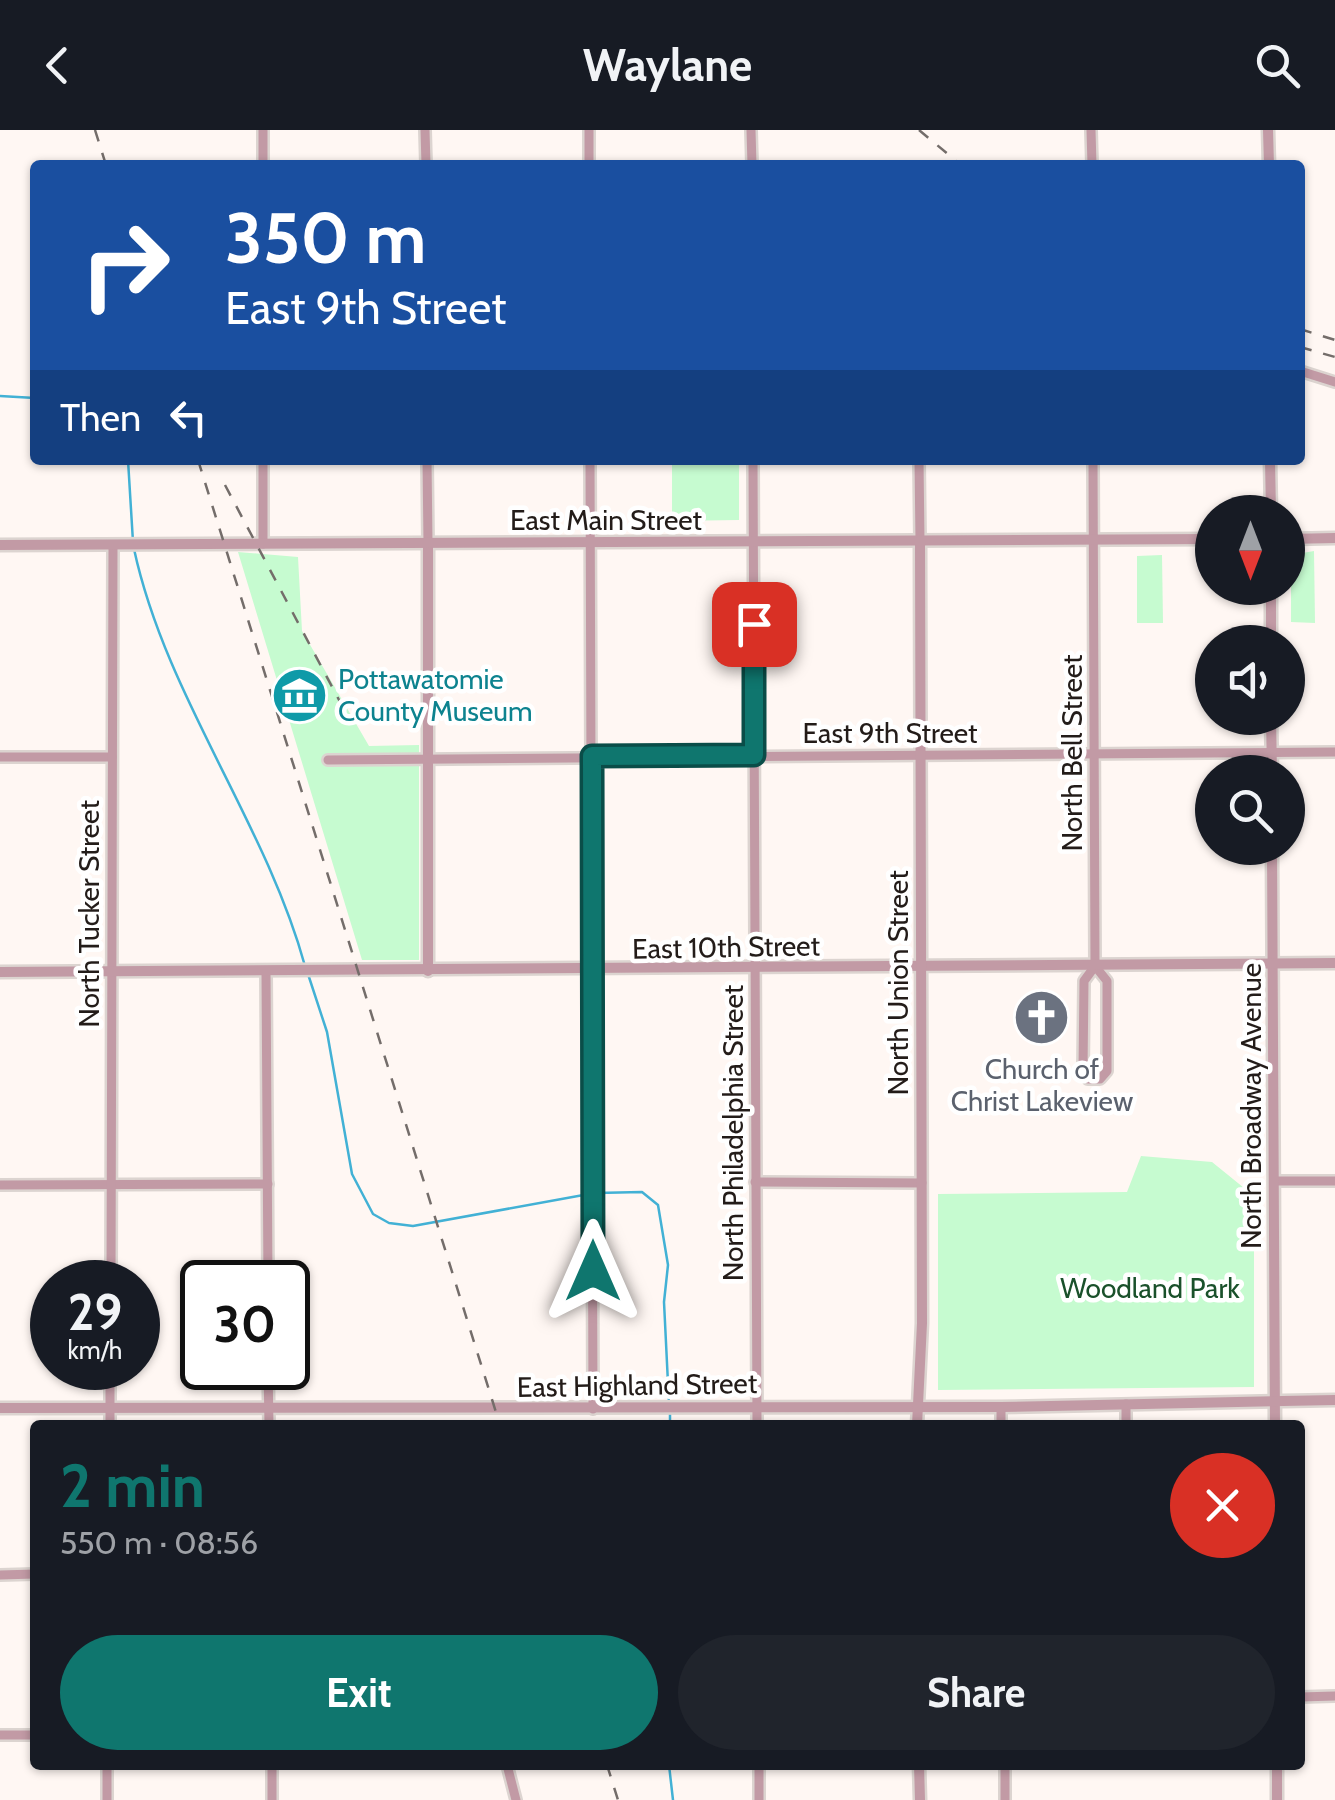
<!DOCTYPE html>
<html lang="en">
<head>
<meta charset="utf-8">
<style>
  :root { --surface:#171b24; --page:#20242c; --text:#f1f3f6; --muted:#9ea1a6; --accent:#0f766e }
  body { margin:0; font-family:Cabin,sans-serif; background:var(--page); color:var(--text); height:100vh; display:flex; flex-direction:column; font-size:38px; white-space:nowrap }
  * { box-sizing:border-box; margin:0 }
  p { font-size:32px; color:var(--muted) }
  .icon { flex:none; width:55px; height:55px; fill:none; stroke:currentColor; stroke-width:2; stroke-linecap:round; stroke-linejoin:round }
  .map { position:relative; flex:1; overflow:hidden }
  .sheet { position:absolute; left:30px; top:1290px; width:1275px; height:350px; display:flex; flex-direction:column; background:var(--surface); border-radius:10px; box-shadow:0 2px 8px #0004 }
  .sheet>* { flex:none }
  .hud { position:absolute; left:30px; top:30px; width:1275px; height:305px; border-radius:10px; box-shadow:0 2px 8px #0004; background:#1a4fa0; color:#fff; overflow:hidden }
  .needle { width:65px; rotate:180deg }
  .controls { position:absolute; left:1195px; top:365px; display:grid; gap:20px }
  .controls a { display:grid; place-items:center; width:110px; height:110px; border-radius:50%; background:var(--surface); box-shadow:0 2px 8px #0004; font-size:50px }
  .speed { position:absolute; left:30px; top:1130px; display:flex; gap:20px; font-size:50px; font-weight:700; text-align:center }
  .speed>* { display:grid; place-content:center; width:130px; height:130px; border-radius:50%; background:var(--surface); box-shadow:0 2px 8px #0004; line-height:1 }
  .speed small { font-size:25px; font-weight:400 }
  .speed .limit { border:5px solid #111; border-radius:15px; background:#fff; color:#111 }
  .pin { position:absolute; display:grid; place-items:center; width:85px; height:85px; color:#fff; margin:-42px; border-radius:20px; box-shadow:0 5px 15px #0006 }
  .me { position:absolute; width:110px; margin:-55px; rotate:0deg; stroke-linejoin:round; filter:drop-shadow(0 0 8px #0008) }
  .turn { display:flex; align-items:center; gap:35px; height:210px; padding:0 30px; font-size:45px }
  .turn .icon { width:130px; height:130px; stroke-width:2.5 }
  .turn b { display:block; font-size:70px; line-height:85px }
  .then { display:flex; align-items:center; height:95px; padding:0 30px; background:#0003; gap:20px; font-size:38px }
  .round { display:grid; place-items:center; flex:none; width:105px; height:105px; border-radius:52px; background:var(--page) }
  .overview { display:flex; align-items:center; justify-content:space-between; height:170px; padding:0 30px }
  h1 { font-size:60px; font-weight:700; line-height:75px; color:var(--accent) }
  .action { display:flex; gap:20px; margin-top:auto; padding:20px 30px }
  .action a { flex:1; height:115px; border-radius:60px; background:var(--accent); color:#fff; font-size:40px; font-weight:700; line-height:115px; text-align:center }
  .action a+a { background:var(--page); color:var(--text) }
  header { display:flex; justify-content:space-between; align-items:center; height:130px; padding:0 30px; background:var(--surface); font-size:45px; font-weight:700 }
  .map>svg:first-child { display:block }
  .green { fill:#c6fbd0 }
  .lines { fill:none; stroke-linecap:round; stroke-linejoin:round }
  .stream { stroke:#42b1d5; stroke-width:2.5 }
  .minor-casing { stroke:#dcd4d0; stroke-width:14 }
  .tertiary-casing { stroke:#dcd4d0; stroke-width:15 }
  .minor { stroke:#c29aa5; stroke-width:9 }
  .tertiary { stroke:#c29aa5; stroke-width:10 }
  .rail { stroke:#746d6a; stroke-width:2.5; stroke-dasharray:12 12; stroke-linecap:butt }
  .route-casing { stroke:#0a4d48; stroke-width:25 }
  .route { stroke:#0f766e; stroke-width:18 }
  .labels { text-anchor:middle; stroke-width:9; stroke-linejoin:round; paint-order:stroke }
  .street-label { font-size:28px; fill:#231c19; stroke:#fff }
  .culture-label { font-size:28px; fill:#0d838f; stroke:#fff; text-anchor:start }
  .worship-label { font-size:28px; fill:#5b616d; stroke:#fff }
  .park-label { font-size:28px; fill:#1a512b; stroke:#fff }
</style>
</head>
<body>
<header><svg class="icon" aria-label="back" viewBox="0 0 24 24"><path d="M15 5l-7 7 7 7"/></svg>Waylane<svg class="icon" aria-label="search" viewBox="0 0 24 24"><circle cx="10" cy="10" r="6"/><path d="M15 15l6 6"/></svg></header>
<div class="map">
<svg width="1335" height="1670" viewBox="0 0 1335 1670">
  <rect width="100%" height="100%" fill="#fff7f3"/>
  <g class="green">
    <polygon points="672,330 739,330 739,390 672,391"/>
    <polygon points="1314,421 1315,493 1291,492 1291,425"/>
    <polygon points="238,422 298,427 302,501 369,616 419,615 419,830 362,830"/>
    <polygon points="1162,425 1163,493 1137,493 1137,426"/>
    <polygon points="1141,1026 1212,1032 1254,1066 1254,1257 938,1260 938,1064 1127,1062"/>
  </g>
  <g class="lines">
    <g class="stream">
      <polyline points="0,266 35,268"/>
      <polyline points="128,330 133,412"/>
      <path d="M134,419C166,567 265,691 305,836"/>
      <polyline points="308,844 327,902 352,1044 373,1084 389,1093 413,1096 589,1064"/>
      <polyline points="596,1063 642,1062 658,1075 668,1135 664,1172 669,1274"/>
      <polyline points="670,1282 670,1295"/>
      <polyline points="669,1635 673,1670"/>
    </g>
    <defs>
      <g id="minor">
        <polyline points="263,0 263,35"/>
        <polyline points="425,0 426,35"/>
        <polyline points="589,0 589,35"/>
        <polyline points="751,0 752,35"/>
        <polyline points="1091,0 1092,35"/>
        <polyline points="1300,241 1335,252"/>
        <polyline points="263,330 263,414"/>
        <polyline points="427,330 428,413"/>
        <polyline points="590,330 593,1279"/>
        <polyline points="753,330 757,1295"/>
        <polyline points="919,330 920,411"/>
        <polyline points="1093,330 1095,836 1084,851 1083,941 1088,949 1100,949 1107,941 1107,851 1095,836"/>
        <polyline points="0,627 112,627"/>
        <polyline points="328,630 1335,622"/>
        <polyline points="266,842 268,1152"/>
        <polyline points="1274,1051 1335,1051"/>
        <polyline points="755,1052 922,1053"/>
        <polyline points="0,1055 268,1054"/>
        <polyline points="111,1152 113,416"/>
        <polyline points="268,1238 269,1295"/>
        <polyline points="1126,1274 1126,1295"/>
        <polyline points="1001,1277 1001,1295"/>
        <polyline points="110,1295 110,1238"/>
        <polyline points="0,1445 35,1444"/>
        <polyline points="1300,1567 1335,1566"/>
        <polyline points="0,1605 35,1605"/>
        <polyline points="272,1635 272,1670"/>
        <polyline points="507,1635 516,1670"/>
        <polyline points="1005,1635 1005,1670"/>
        <polyline points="107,1670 107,1635"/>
        <polyline points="759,1670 759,1635"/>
      </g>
      <g id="tertiary">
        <polyline points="1268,0 1269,35"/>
        <polyline points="1270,330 1271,382"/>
        <polyline points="1288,409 1335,408"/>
        <polyline points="428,413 428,841"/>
        <polyline points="0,415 1212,409"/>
        <polyline points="1271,458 1271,512"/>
        <polyline points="1271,588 1272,642"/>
        <polyline points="1272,718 1275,1295"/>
        <polyline points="0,842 1335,833"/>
        <polyline points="0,1278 1001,1277 1335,1270"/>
        <polyline points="917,1295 922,1193 920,411"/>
        <polyline points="919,1635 920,1670"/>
        <polyline points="1277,1635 1277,1670"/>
      </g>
    </defs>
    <use href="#minor" class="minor-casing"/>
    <use href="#tertiary" class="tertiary-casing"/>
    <use href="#minor" class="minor"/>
    <use href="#tertiary" class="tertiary"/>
    <g class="rail">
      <polyline points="95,0 106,35"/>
      <polyline points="919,0 961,35"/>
      <polyline points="1300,199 1335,210"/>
      <polyline points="1300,217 1335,227"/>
      <polyline points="198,330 500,1295"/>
      <polyline points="225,355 347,585"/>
      <polyline points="607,1635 618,1670"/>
    </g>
  </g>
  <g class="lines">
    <defs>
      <polyline id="route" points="593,1141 592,626 754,625 754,494"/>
    </defs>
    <use href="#route" class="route-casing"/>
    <use href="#route" class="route"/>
  </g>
  <defs>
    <symbol id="museum-disc" viewBox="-11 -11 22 22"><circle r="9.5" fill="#0f9aa8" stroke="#fff"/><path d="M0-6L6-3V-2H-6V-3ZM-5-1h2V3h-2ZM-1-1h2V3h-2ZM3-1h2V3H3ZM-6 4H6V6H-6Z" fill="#fff"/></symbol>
    <symbol id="church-disc" viewBox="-11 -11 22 22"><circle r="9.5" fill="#6b7280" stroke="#fff"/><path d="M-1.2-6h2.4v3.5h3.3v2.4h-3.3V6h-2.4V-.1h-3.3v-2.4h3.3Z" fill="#fff"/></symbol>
  </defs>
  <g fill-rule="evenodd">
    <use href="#museum-disc" x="268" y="534" width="63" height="63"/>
    <use href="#church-disc" x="1010" y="856" width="63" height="63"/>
  </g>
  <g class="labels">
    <g class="street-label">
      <text x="606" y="400">East Main Street</text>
      <text x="890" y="613">East 9th Street</text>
      <text transform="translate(1072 623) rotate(-90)" y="10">North Bell Street</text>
      <text transform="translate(89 784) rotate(-90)" y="10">North Tucker Street</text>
      <text transform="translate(726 817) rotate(-1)" y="10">East 10th Street</text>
      <text transform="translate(898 853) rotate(-90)" y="10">North Union Street</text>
      <text transform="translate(1251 976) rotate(-90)" y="10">North Broadway Avenue</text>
      <text transform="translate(733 1003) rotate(-90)" y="10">North Philadelphia Street</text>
      <text transform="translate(637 1255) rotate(-1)" y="10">East Highland Street</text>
    </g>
    <g class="culture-label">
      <text x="338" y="559">Pottawatomie<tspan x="338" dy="32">County Museum</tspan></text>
    </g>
    <g class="worship-label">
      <text x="1042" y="949">Church of<tspan x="1042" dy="32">Christ Lakeview</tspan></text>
    </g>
    <g class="park-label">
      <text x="1150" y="1168">Woodland Park</text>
    </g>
  </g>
</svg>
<div class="controls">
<a><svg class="needle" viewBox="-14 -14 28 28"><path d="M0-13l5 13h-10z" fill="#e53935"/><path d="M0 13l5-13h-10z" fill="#9ea1a6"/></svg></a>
<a><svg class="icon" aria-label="sound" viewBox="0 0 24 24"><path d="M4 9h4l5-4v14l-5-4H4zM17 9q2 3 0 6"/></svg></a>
<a><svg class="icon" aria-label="search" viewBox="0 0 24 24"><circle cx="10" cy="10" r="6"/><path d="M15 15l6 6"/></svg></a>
</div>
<div class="speed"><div>29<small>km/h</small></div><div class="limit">30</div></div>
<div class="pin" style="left:754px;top:494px;background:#d93025"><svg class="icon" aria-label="arrive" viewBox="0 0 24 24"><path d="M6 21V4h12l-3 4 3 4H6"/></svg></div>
<svg class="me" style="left:593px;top:1141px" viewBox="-20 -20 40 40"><path d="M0-17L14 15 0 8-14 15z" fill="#0f766e" stroke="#fff" stroke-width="4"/></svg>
<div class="hud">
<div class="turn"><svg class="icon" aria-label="right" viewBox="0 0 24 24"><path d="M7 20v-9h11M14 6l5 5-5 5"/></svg><div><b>350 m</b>East 9th Street</div></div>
<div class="then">Then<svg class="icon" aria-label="left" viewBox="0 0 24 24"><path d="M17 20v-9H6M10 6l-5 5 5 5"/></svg></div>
</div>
<section class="sheet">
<div class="overview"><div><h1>2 min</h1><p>550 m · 08:56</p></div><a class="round" style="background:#d93025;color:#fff"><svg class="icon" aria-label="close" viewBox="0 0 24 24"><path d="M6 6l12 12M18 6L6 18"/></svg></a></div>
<div class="action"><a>Exit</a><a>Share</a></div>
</section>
</div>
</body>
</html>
